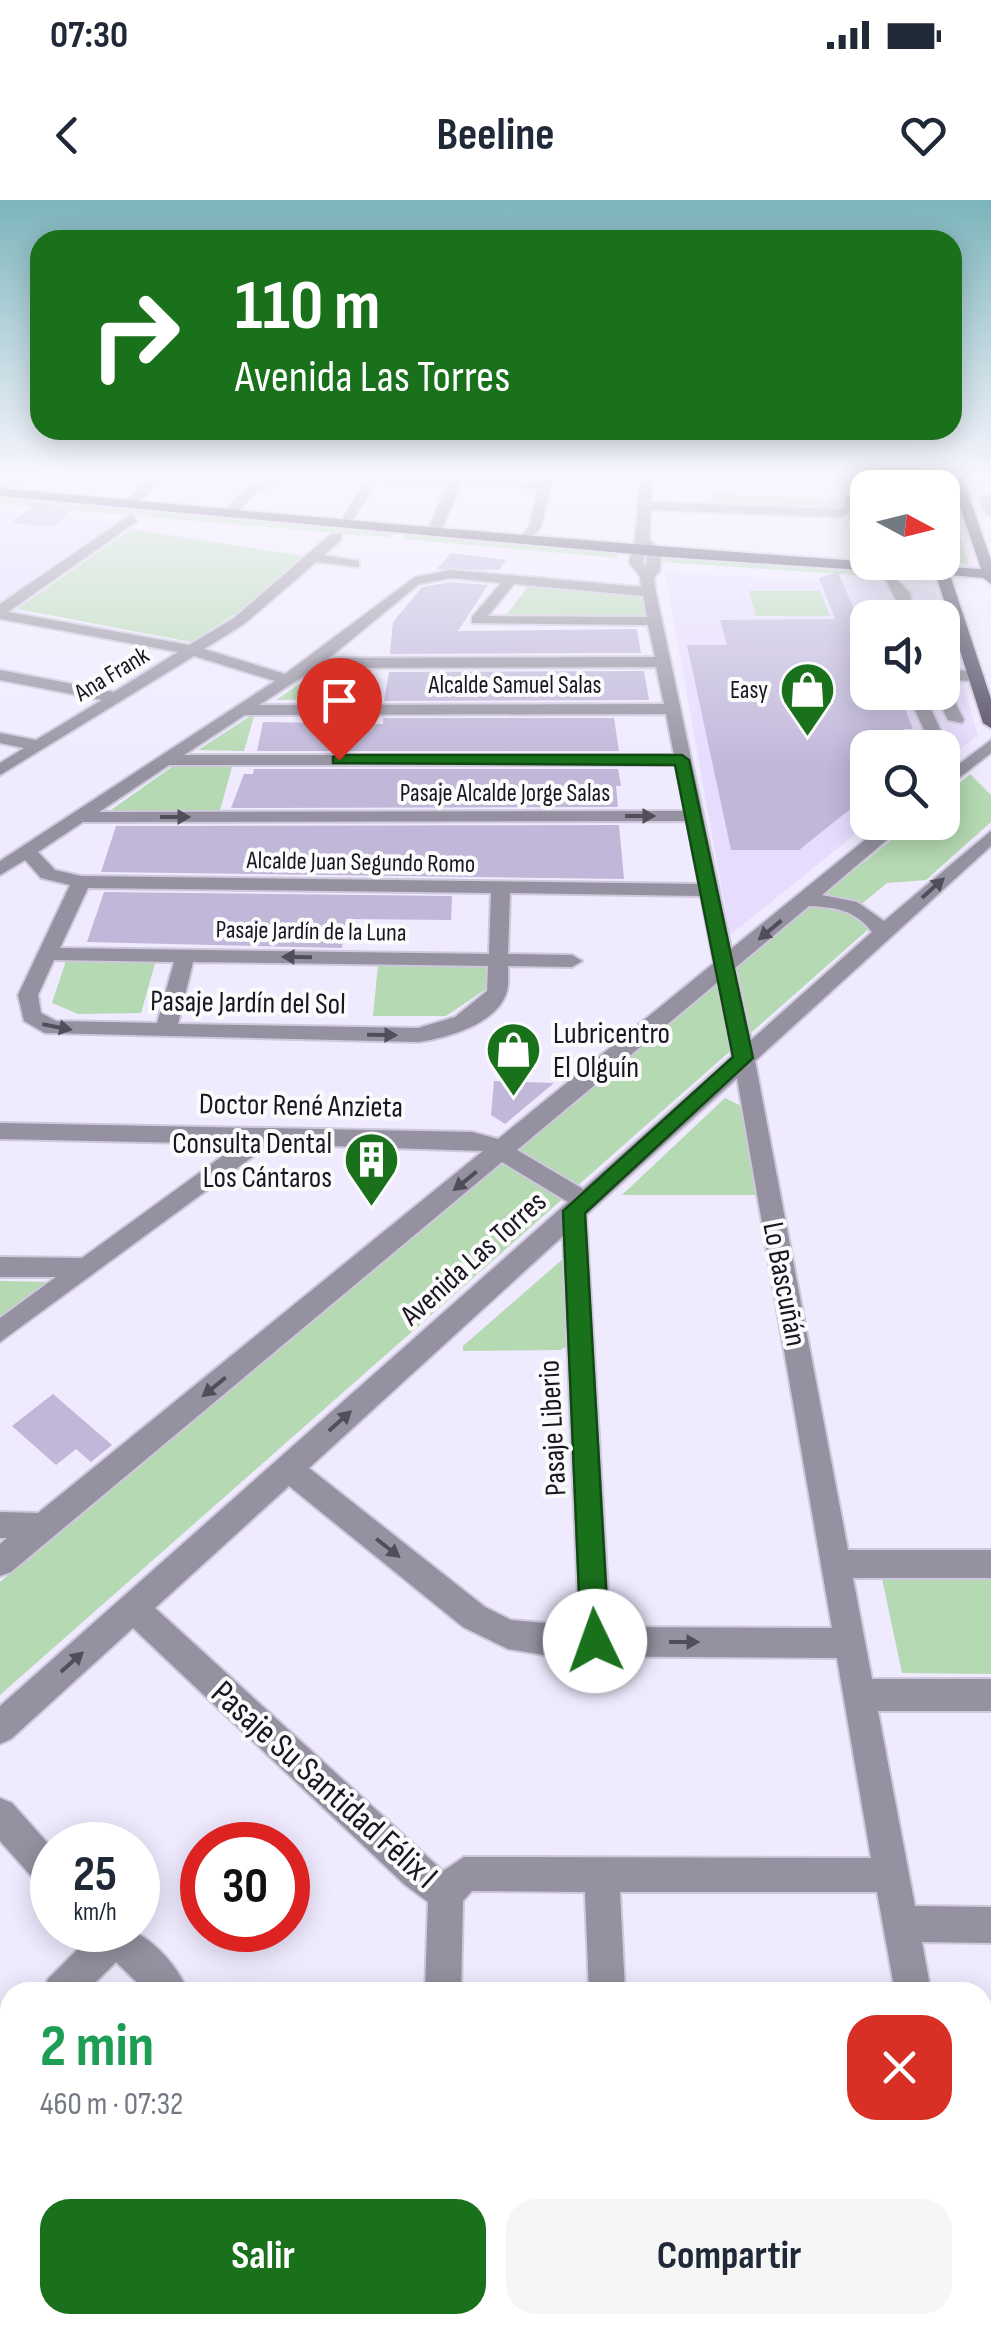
<!DOCTYPE html>
<html lang="es">
<head>
<meta charset="utf-8">
<style>
  :root { --surface:#fff; --page:#f6f6f7; --text:#1f2937; --muted:#747a83; --accent:#1a711c }
  body { margin:0; font-family:"Sofia Sans Condensed",sans-serif; background:var(--page); color:var(--text); height:100vh; display:flex; flex-direction:column; font-size:38px; white-space:nowrap }
  * { box-sizing:border-box; margin:0 }
  p { font-size:32px; color:var(--muted) }
  .icon { flex:none; width:55px; height:55px; fill:none; stroke:currentColor; stroke-width:2; stroke-linecap:round; stroke-linejoin:round }
  .map { position:relative; flex:1; overflow:hidden }
  .panel { position:absolute; left:0px; top:1782px; width:992px; height:352px; display:flex; flex-direction:column; background:var(--surface); border-radius:30px 30px 0 0; box-shadow:0 5px 25px #0003 }
  .panel>* { flex:none }
  .banner { position:absolute; left:30px; top:30px; width:932px; height:210px; border-radius:30px; box-shadow:0 5px 25px #0003; background:#1a711c; color:#fff; overflow:hidden }
  .needle { width:65px; rotate:97deg }
  .tools { position:absolute; left:850px; top:270px; display:grid; gap:20px }
  .tools a { display:grid; place-items:center; width:110px; height:110px; border-radius:20px; background:var(--surface); box-shadow:0 5px 25px #0003; font-size:50px }
  .speed { position:absolute; left:30px; top:1622px; display:flex; gap:20px; font-size:50px; font-weight:700; text-align:center }
  .speed>* { display:grid; place-content:center; width:130px; height:130px; border-radius:50%; background:var(--surface); box-shadow:0 5px 25px #0003; line-height:1 }
  .speed small { font-size:25px; font-weight:400 }
  .speed .limit { border:15px solid #d22; background:#fff; color:#111 }
  .pin { position:absolute; display:grid; place-items:center; width:85px; height:85px; color:#fff; margin:-102px -42px; border-radius:50% 50% 50% 0; rotate:-45deg; box-shadow:0 0 10px #0007 }
  .pin .icon { rotate:45deg }
  .me { position:absolute; width:110px; margin:-55px; rotate:357deg; stroke-linejoin:round; filter:drop-shadow(0 0 8px #0008) }
  .turn { display:flex; align-items:center; gap:35px; height:210px; padding:0 40px; font-size:45px }
  .turn .icon { width:130px; height:130px; stroke-width:2.5 }
  .turn b { display:block; font-size:70px; line-height:85px }
  .round { display:grid; place-items:center; flex:none; width:105px; height:105px; border-radius:30px; background:var(--page) }
  .summary { display:flex; align-items:center; justify-content:space-between; height:170px; padding:0 40px }
  h1 { font-size:60px; font-weight:700; line-height:75px; color:#1e9e55 }
  .button { display:flex; gap:20px; margin-top:auto; padding:20px 40px }
  .button a { flex:1; height:115px; border-radius:30px; background:var(--accent); color:#fff; font-size:40px; font-weight:700; line-height:115px; text-align:center }
  .button a+a { background:var(--page); color:var(--text) }
  .status { display:flex; justify-content:space-between; align-items:center; height:70px; padding:0 50px; background:var(--surface); direction:ltr }
  .status svg { height:28px; fill:currentColor }
  header { display:flex; justify-content:space-between; align-items:center; height:130px; padding:0 40px; background:var(--surface); font-size:45px; font-weight:700 }
  .map>svg:first-child { display:block }
  .built { fill:#e6dcfe; fill-rule:evenodd }
  .green { fill:#b5d9b2 }
  .building { fill:#c0b7d9 }
  .lines { fill:none; stroke-linecap:round; stroke-linejoin:round }
  .minor-casing { stroke:#cec8dc; stroke-width:4 }
  .major-casing { stroke:#cec8dc; stroke-width:4 }
  .minor { fill:#9591a0; fill-rule:evenodd }
  .major { fill:#4e475f; fill-rule:evenodd }
  .oneway { fill:#514d5b }
  .route { fill:#1a711c; stroke:#114912; stroke-width:2.5 }
  .labels { text-anchor:middle; stroke-width:8; stroke-linejoin:round; paint-order:stroke }
  .far-street-label { font-size:25px; fill:#1a1622; stroke:#fbfbfb }
  .far-poi-label { font-size:25px; fill:#1a1622; stroke:#fbfbfb; text-anchor:end }
  .street-label { font-size:30px; fill:#1a1622; stroke:#fbfbfb }
  .poi-label { font-size:30px; fill:#1a1622; stroke:#fbfbfb; text-anchor:start }
  .near-street-label { font-size:35px; fill:#1a1622; stroke:#fbfbfb }
</style>
</head>
<body>
<div class="status"><b>07:30</b><svg viewBox="0 0 49 12"><path d="M0 12V9h3v3zM5 12V6h3v6zM10 12V3h3v9zM15 12V0h3v12zM26 1h20v11H26zM47 4h2v5h-2z"/></svg></div>
<header><svg class="icon" aria-label="back" viewBox="0 0 24 24"><path d="M15 5l-7 7 7 7"/></svg>Beeline<svg class="icon" aria-label="heart" viewBox="0 0 24 24"><path d="M12 20l-8-8c-3-5 5-10 8-4 3-6 11-1 8 4z"/></svg></header>
<div class="map">
<svg width="991" height="2134" viewBox="0 0 991 2134">
  <rect width="100%" height="100%" fill="#f0eaff"/>
  <g class="built">
    <polygon points="0,311 109,321 112,325 0,402"/>
    <path d="M665,372L919,387L936,393L978,535L943,564L942,548H868L869,623L730,735ZM868,418H942V492H868Z"/>
  </g>
  <g class="green">
    <polygon points="301,273 395,273 452,280 446,289 294,276"/>
    <polygon points="924,273 939,273 969,365 952,364 943,333 942,288 929,287"/>
    <polygon points="713,294 867,300 867,307 858,307 859,312 713,306"/>
    <polygon points="0,296 398,332 391,337 346,334 0,304"/>
    <polygon points="131,329 302,356 243,409 191,442 17,409"/>
    <polygon points="403,332 619,353 617,358 404,339"/>
    <polygon points="658,356 925,374 928,380 661,362"/>
    <polygon points="529,385 640,394 647,416 507,414"/>
    <polygon points="749,391 820,391 830,416 756,416"/>
    <polygon points="324,467 372,467 368,499 276,500"/>
    <polygon points="255,513 244,551 198,550"/>
    <polygon points="173,566 232,567 220,610 111,610"/>
    <polygon points="970,574 991,595 991,622 926,680 887,683 863,703 825,694 912,623 942,622 943,597"/>
    <polygon points="813,704 843,705 872,726 0,1495 0,1382"/>
    <polygon points="156,760 141,813 78,814 52,803 66,761"/>
    <polygon points="378,765 486,765 486,789 446,816 373,816"/>
    <polygon points="725,898 741,906 761,995 622,995"/>
    <polygon points="564,1058 569,1145 560,1150 463,1151 463,1146"/>
    <polygon points="0,1081 52,1082 0,1120"/>
    <polygon points="881,1374 991,1374 991,1474 902,1473"/>
    <polygon points="10,1873 10,2125 98,2125 96,2134 0,2134 0,1883"/>
  </g>
  <g class="building">
    <polygon points="35,303 75,307 53,327 12,323"/>
    <polygon points="451,353 506,360 499,370 437,369"/>
    <polygon points="838,372 868,442 868,492 898,492 913,529 904,529 912,548 868,548 868,595 799,650 731,650 687,445 727,445 720,420 835,419 819,378"/>
    <polygon points="451,382 488,385 458,431 637,429 641,453 390,454 393,422 422,387"/>
    <polygon points="644,471 649,500 384,501 389,472"/>
    <polygon points="383,518 614,518 619,551 257,551 263,522 383,524"/>
    <polygon points="254,569 618,569 621,586 616,586 618,607 231,608 244,574 253,574"/>
    <polygon points="619,625 624,679 101,672 116,626"/>
    <polygon points="104,692 452,696 451,720 346,719 342,748 87,742"/>
    <polygon points="494,881 554,883 505,924 491,915"/>
    <polygon points="53,1194 112,1245 91,1262 76,1249 56,1265 12,1226"/>
  </g>
  <g class="lines">
    <defs>
      <g id="minor">
        <polygon points="29,273 47,273 0,291 0,283"/>
        <polygon points="164,273 181,273 156,285 134,307 126,307 126,301 148,279"/>
        <polygon points="284,273 302,273 255,293 234,316 223,313 247,287"/>
        <polygon points="405,273 540,282 542,273 554,273 541,327 525,344 518,340 529,327 538,289 462,282 441,331 434,335 427,331 450,280"/>
        <path d="M641,273H653L651,302L838,309L846,306L845,298L851,294L857,298L859,308L839,317L651,310L649,339L661,352L660,371L654,378L656,392L731,749L887,622H908L822,695L857,702L884,721L991,631V646L755,861L848,1350H991V1378H853L872,1479H991V1511H878L915,1706L991,1707V1743L922,1742L931,1792H895L877,1692H620L625,1792H589L585,1692L472,1691L463,1701L461,1792H425L428,1702L404,1684L133,1428L11,1539L0,1544V1506L568,1002L502,962L11,1372L0,1376V1344L7,1338H0V1312L38,1313L483,951L270,944L0,1142V1118L56,1077H0V1057L82,1058L239,944L0,939V923L472,932L498,939L714,763L701,696L510,693L508,754L572,755L582,761L572,767L508,766C508,774 509,784 507,791C498,824 447,838 418,842L45,833L24,821L18,795L70,685L41,678L25,660L0,675V661L275,481L194,456L0,575V563L24,548L0,543V533L36,540L102,500L0,480V470L114,492L178,452L0,419V404L132,314L137,321L8,412L189,445L234,418L331,334H341V340L324,355L359,361V367L316,362L244,424L204,449L285,474L415,377L451,370L641,387L640,377L629,362L635,340ZM646,351L647,353L646,367L643,362ZM451,378L501,383L472,417V423L648,425L655,457L329,458L419,384ZM514,384L643,396L647,417L488,416ZM656,467L664,504L259,505L316,468ZM666,514L674,555H184L245,515ZM169,565H676L685,611L99,612ZM687,621L699,684L81,676L55,670L38,652L83,622ZM88,688L491,693L489,754L60,748ZM809,706C835,707 855,710 872,732L751,840L735,768ZM54,760L174,762L157,823L56,821L41,813L38,795ZM193,762L488,766L487,791L455,817L418,828L178,824ZM718,782L732,856L583,989L517,950ZM737,878L832,1428L610,1427L586,1015ZM563,1036L579,1426L511,1420L485,1407L309,1268ZM289,1286L463,1427L508,1449L550,1456L837,1458L871,1658L464,1657L443,1671L155,1408Z"/>
        <polygon points="364,284 374,287 348,326 338,326"/>
        <polygon points="986,295 991,295 991,316 985,312 980,299"/>
        <polygon points="885,378 895,378 910,393 912,405 897,418 880,418 898,404"/>
        <polygon points="942,470 976,471 984,476 976,481 942,480"/>
        <polygon points="942,487 950,492 964,520 962,523 948,520 934,492 942,492"/>
        <polygon points="907,492 923,492 949,548 947,552 932,548"/>
        <polygon points="991,540 991,553 942,591 942,577"/>
        <polygon points="0,1598 12,1603 52,1648 52,1691 40,1686 0,1641"/>
        <path d="M85,1730C99,1730 122,1726 134,1732C157,1742 180,1770 188,1792H147L116,1762L86,1792H43L48,1779L89,1738Z"/>
        <polygon points="10,1826 10,1870 0,1874 0,1830"/>
        <polygon points="982,2108 991,2120 991,2134 952,2134 951,2125 982,2125"/>
        <polygon points="114,2125 156,2125 154,2134 112,2134"/>
      </g>
      <g id="major">
        <polygon points="908,273 920,273 924,288 912,288"/>
        <path d="M949,273H961L991,360V384L983,378L950,375L991,499V528L983,523L936,375L667,357L0,296V288C311,317 623,346 934,366L932,362H942V359L947,367L981,369Z"/>
      </g>
    </defs>
    <use href="#minor" class="minor-casing"/>
    <use href="#major" class="major-casing"/>
    <use href="#minor" class="minor"/>
    <use href="#major" class="major"/>
  </g>
  <defs><path id="oneway-solid" d="M-6-.8H1V-3.2L6.5 0L1 3.2V.8H-6Z" transform="scale(2.5)"/></defs>
  <g class="oneway">
    <use href="#oneway-solid" transform="translate(640 616)"/>
    <use href="#oneway-solid" transform="translate(175 617)"/>
    <use href="#oneway-solid" transform="translate(933 688) rotate(-42)"/>
    <use href="#oneway-solid" transform="translate(770 730) rotate(140)"/>
    <use href="#oneway-solid" transform="translate(297 757) rotate(-179)"/>
    <use href="#oneway-solid" transform="translate(57 827) rotate(11)"/>
    <use href="#oneway-solid" transform="translate(382 835) rotate(1)"/>
    <use href="#oneway-solid" transform="translate(465 981) rotate(141)"/>
    <use href="#oneway-solid" transform="translate(214 1187) rotate(141)"/>
    <use href="#oneway-solid" transform="translate(340 1221) rotate(-42)"/>
    <use href="#oneway-solid" transform="translate(388 1348) rotate(38)"/>
    <use href="#oneway-solid" transform="translate(684 1442)"/>
    <use href="#oneway-solid" transform="translate(72 1462) rotate(-42)"/>
  </g>
  <linearGradient id="sky" x2="0" y2="1"><stop stop-color="#7cb4bb"/><stop offset="0.48" stop-color="#f8f6ff"/><stop offset="1" stop-color="#f8f6ff" stop-opacity="0"/></linearGradient>
  <rect width="991" height="572" fill="url(#sky)"/>
  <polygon class="route" points="339,555 682,555 689,560 753,858 585,1013 609,1441 605,1451 595,1455 585,1451 581,1441 563,1011 733,857 675,565 333,563 333,557"/>
  <defs>
    <symbol id="shop-pin" viewBox="-11 -11 22 30"><path d="M0 17L-7.5 6A9.5 9.5 0 1 1 7.5 6Z" fill="#1a711c" stroke="#fbfbfb"/><path d="M-5-2.5h2.3a2.7 3.5 0 0 1 5.4 0H5L5.5 6h-11ZM-1.5-2.5h3a1.5 2.3 0 0 0-3 0Z" fill="#fff"/></symbol>
    <symbol id="building-pin" viewBox="-11 -11 22 30"><path d="M0 17L-7.5 6A9.5 9.5 0 1 1 7.5 6Z" fill="#1a711c" stroke="#fbfbfb"/><path d="M-4-6H4V6H1V3H-1V6H-4ZM-2.5-4.3h1.7v1.8h-1.7ZM.8-4.3h1.7v1.8H.8ZM-2.5-1h1.7V.8h-1.7ZM.8-1h1.7V.8H.8Z" fill="#fff"/></symbol>
  </defs>
  <g fill-rule="evenodd">
    <use href="#shop-pin" x="776" y="458" width="63" height="86"/>
    <use href="#shop-pin" x="482" y="818" width="63" height="86"/>
    <use href="#building-pin" x="340" y="928" width="63" height="86"/>
  </g>
  <g class="labels">
    <g class="far-street-label">
      <text transform="translate(111 473) rotate(-31)" y="9">Ana Frank</text>
      <text x="515" y="493">Alcalde Samuel Salas</text>
      <text x="505" y="601">Pasaje Alcalde Jorge Salas</text>
      <text transform="translate(361 661) rotate(1)" y="9">Alcalde Juan Segundo Romo</text>
      <text transform="translate(311 730) rotate(1)" y="9">Pasaje Jardín de la Luna</text>
    </g>
    <g class="far-poi-label">
      <text x="768" y="498">Easy</text>
    </g>
    <g class="street-label">
      <text transform="translate(248 802) rotate(1)" y="10">Pasaje Jardín del Sol</text>
      <text transform="translate(301 905) rotate(1)" y="10">Doctor René Anzieta</text>
      <text transform="translate(473 1058) rotate(-42)" y="10">Avenida Las Torres</text>
      <text transform="translate(785 1084) rotate(79)" y="10">Lo Bascuñán</text>
      <text transform="translate(552 1228) rotate(-93)" y="10">Pasaje Liberio</text>
    </g>
    <g class="poi-label">
      <text x="553" y="843">Lubricentro<tspan x="553" dy="34">El Olguín</tspan></text>
      <text x="332" y="953" text-anchor="end">Consulta Dental<tspan x="332" dy="34">Los Cántaros</tspan></text>
    </g>
    <g class="near-street-label">
      <text transform="translate(325 1584) rotate(42)" y="12">Pasaje Su Santidad Félix I</text>
    </g>
  </g>
</svg>
<div class="tools">
<a><svg class="needle" viewBox="-14 -14 28 28"><path d="M0-13l5 13h-10z" fill="#e53935"/><path d="M0 13l5-13h-10z" fill="#747a83"/></svg></a>
<a><svg class="icon" aria-label="sound" viewBox="0 0 24 24"><path d="M4 9h4l5-4v14l-5-4H4zM17 9q2 3 0 6"/></svg></a>
<a><svg class="icon" aria-label="search" viewBox="0 0 24 24"><circle cx="10" cy="10" r="6"/><path d="M15 15l6 6"/></svg></a>
</div>
<div class="speed"><div>25<small>km/h</small></div><div class="limit">30</div></div>
<div class="pin" style="left:339px;top:560px;background:#d93025"><svg class="icon" aria-label="arrive" viewBox="0 0 24 24"><path d="M6 21V4h12l-3 4 3 4H6"/></svg></div>
<svg class="me" style="left:595px;top:1441px" viewBox="-20 -20 40 40"><circle r="19" fill="#fff"/><path d="M0-13L10 11 0 6-10 11z" fill="#1a711c"/></svg>
<div class="banner">
<div class="turn"><svg class="icon" aria-label="right" viewBox="0 0 24 24"><path d="M7 20v-9h11M14 6l5 5-5 5"/></svg><div><b>110 m</b>Avenida Las Torres</div></div>
</div>
<section class="panel">
<div class="summary"><div><h1>2 min</h1><p>460 m · 07:32</p></div><a class="round" style="background:#d93025;color:#fff"><svg class="icon" aria-label="close" viewBox="0 0 24 24"><path d="M6 6l12 12M18 6L6 18"/></svg></a></div>
<div class="button"><a>Salir</a><a>Compartir</a></div>
</section>
</div>
</body>
</html>
